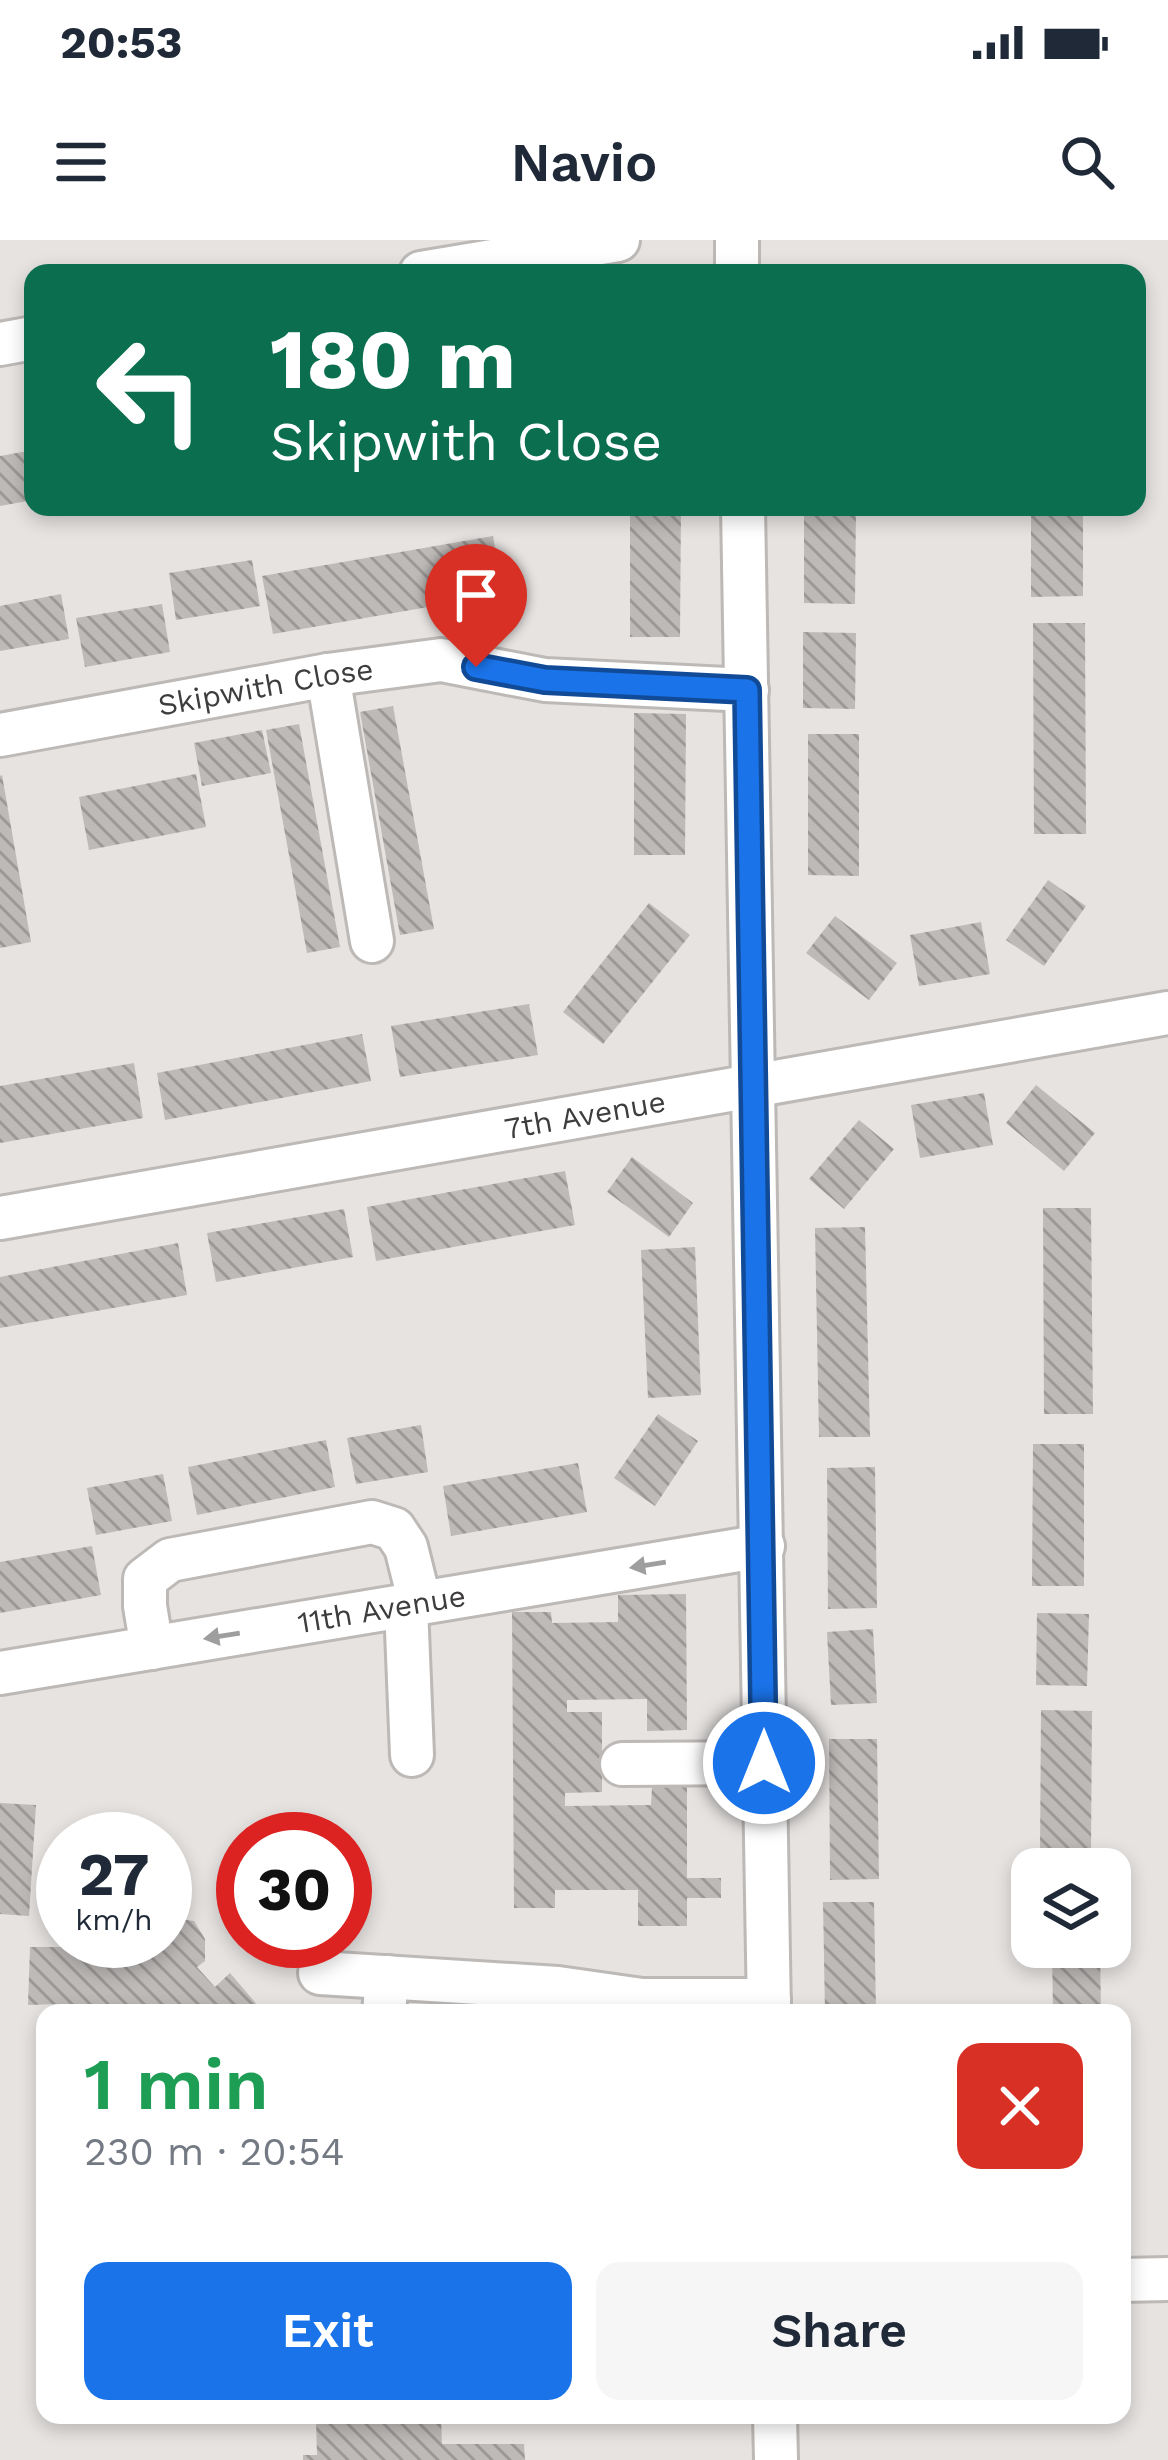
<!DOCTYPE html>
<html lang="en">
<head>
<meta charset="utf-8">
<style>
  :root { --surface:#fff; --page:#f6f6f7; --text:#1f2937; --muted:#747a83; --accent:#1a73e8 }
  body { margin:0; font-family:"Work Sans",sans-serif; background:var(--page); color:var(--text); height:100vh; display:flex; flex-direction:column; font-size:45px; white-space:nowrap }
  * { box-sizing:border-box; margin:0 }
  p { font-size:39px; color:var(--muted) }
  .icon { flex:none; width:66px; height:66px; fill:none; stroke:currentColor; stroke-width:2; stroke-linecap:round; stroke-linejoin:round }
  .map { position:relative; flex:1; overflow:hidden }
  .side { position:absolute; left:36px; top:1764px; width:1095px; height:420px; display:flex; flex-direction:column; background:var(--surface); border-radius:24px; box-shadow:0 6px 18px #0003 }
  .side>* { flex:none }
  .top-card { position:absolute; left:24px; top:24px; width:1122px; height:252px; border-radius:24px; box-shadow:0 6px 18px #0003; background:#0b6e4f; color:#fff; overflow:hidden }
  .fabs { position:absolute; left:1011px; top:1608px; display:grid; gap:24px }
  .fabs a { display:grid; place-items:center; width:120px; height:120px; border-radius:24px; background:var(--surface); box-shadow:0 6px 18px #0003; font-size:60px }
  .speed { position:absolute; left:36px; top:1572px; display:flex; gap:24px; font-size:60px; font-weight:700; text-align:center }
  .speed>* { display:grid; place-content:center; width:156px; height:156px; border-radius:50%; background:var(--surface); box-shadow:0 6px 18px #0003; line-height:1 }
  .speed small { font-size:30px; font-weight:400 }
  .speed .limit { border:18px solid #d22; background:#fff; color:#111 }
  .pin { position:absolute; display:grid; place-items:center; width:102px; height:102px; color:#fff; margin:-123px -51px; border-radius:50% 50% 50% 0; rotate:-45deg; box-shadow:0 0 12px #0007 }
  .pin .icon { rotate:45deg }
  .me { position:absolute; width:132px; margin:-66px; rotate:0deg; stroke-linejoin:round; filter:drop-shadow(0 0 9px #0008) }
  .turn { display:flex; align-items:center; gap:42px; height:252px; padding:0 48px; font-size:54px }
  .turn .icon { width:156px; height:156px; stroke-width:2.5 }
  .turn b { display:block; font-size:84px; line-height:102px }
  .round { display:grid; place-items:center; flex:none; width:126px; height:126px; border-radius:24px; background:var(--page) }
  .overview { display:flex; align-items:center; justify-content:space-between; height:204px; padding:0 48px }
  h1 { font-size:72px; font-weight:600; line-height:90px; color:#1e9e55 }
  .primary-button { display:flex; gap:24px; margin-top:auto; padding:24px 48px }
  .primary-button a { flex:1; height:138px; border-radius:24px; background:var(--accent); color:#fff; font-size:48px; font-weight:600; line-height:138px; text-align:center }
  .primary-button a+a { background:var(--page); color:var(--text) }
  .status { display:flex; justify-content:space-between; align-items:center; height:84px; padding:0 60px; background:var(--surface); direction:ltr }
  .status svg { height:33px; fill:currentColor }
  header { display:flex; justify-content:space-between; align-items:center; height:156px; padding:0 48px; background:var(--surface); font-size:54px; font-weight:600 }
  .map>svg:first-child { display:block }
  .building { fill:url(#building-back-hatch) }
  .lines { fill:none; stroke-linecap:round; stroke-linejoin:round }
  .minor-casing { stroke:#bcb9b7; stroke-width:48 }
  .minor { stroke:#fff; stroke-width:42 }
  .oneway { fill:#9e9e9e }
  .route-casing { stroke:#114b97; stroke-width:30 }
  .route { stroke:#1a73e8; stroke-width:21 }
  .labels { text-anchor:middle; stroke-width:9; stroke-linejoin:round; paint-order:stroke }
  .street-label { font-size:30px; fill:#3e3c3c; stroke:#fff }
</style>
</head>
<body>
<div class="status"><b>20:53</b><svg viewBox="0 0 49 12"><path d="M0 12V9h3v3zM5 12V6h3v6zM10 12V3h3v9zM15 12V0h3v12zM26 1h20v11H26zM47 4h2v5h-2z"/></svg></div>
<header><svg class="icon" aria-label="menu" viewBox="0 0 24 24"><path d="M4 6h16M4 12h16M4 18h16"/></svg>Navio<svg class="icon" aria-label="search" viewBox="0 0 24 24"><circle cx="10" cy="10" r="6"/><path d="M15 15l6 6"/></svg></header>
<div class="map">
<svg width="1168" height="2220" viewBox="0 0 1168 2220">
  <defs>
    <pattern id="building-back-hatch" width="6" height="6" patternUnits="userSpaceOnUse" patternTransform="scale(3)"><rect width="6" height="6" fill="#bdbab8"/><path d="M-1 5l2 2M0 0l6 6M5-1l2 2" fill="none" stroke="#9b9897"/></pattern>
  </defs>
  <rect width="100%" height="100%" fill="#e6e3e1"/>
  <g class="building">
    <polygon points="33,210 33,260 0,266 0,216"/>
    <polygon points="630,267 681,267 680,397 630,397"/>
    <polygon points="804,267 856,267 855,364 804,363"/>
    <polygon points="1031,267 1083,267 1083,356 1031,357"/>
    <polygon points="493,296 503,354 273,394 262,336"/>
    <polygon points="252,320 260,366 176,380 169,333"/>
    <polygon points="61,354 69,399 0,411 0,366"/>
    <polygon points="162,364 170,412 85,427 76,378"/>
    <polygon points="1033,383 1085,383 1086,594 1034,594"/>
    <polygon points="803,392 856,393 855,469 803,468"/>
    <polygon points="393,466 434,689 400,695 360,472"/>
    <polygon points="634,473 686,474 685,615 634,615"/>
    <polygon points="299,484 340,707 307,713 266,490"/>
    <polygon points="262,490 271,533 202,546 194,503"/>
    <polygon points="808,494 859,494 859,636 808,635"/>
    <polygon points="196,534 206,587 89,610 79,557"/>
    <polygon points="2,535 31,702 0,708 0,536"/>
    <polygon points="1048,640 1086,666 1044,726 1006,700"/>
    <polygon points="649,663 690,695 603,804 563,772"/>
    <polygon points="835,676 897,723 869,760 806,713"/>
    <polygon points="981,682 990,734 919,746 910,695"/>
    <polygon points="529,764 538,815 400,837 391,786"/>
    <polygon points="362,794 371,841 165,880 157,833"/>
    <polygon points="134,823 143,878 0,903 0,846"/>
    <polygon points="1036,845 1095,893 1064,931 1006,883"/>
    <polygon points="984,853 993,905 920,918 911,865"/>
    <polygon points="859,880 894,909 844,969 809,939"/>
    <polygon points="632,917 693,963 669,997 607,952"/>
    <polygon points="565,931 575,985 376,1021 367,967"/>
    <polygon points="1043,968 1091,968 1093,1174 1044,1174"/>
    <polygon points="344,969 353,1017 216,1042 207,993"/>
    <polygon points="865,987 870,1197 819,1197 815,988"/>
    <polygon points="178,1003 187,1055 0,1088 0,1037"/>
    <polygon points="695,1007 701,1155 648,1158 641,1010"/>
    <polygon points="658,1174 698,1201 655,1266 614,1238"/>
    <polygon points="421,1185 428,1232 356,1244 347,1198"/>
    <polygon points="326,1200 335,1247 197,1275 188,1227"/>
    <polygon points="1033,1204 1084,1204 1084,1346 1032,1346"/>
    <polygon points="578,1223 587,1272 451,1296 443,1246"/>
    <polygon points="875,1227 877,1368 828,1369 827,1228"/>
    <polygon points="163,1234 172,1281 96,1295 87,1248"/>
    <polygon points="92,1306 101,1355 0,1373 0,1322"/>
    <polygon points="686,1354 687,1490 647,1491 647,1459 567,1460 567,1472 602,1472 602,1552 565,1553 565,1566 651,1565 652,1547 687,1547 687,1638 721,1638 721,1658 687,1658 687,1686 638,1686 638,1650 555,1650 555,1668 514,1668 512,1372 551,1372 552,1383 618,1382 618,1355"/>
    <polygon points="1037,1373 1089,1374 1087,1446 1036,1445"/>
    <polygon points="873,1389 877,1463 831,1465 827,1392"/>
    <polygon points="1041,1470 1092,1471 1091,1613 1040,1613"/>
    <polygon points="829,1499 877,1499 879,1639 830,1640"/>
    <polygon points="0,1563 36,1565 29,1676 0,1674"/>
    <polygon points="165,1659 171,1660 173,1678 194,1681 205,1699 205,1721 197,1727 215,1747 230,1733 264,1773 59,1773 59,1764 28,1765 30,1707 64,1707 64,1701 165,1701"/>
    <polygon points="823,1662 874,1662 876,1773 825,1773"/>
    <polygon points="1052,1707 1100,1707 1101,1773 1053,1773"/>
    <polygon points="323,2175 441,2178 442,2204 524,2204 525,2220 303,2220 303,2215 317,2215 316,2179 323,2179"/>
  </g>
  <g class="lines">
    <defs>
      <g id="minor">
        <polyline points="737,0 737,33"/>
        <polyline points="421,33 618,0"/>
        <polyline points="0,104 33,98"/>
        <polyline points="743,267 769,1773"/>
        <polyline points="328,435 372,701"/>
        <path id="s1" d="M0,495L328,435L441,420L545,440L747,450"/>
        <path id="s2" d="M0,978L1168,773"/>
        <polyline points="406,1366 412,1515"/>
        <polyline points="152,1408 145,1366 145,1339 170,1320 372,1282 394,1289 406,1307 420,1363"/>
        <path id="s3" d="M0,1433L763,1306"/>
        <polyline points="622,1524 765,1523"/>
        <polyline points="320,1733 558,1748 642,1760 769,1760"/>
        <polyline points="384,1773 387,1737"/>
        <polyline points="1122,2040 1168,2039"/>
        <polyline points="775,2175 776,2220"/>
      </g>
    </defs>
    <use href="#minor" class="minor-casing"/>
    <use href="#minor" class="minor"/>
  </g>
  <defs><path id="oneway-solid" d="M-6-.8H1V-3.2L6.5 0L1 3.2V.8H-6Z" transform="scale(3)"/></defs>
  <g class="oneway">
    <use href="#oneway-solid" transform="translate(648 1325) rotate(171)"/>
    <use href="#oneway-solid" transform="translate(222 1396) rotate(171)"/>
  </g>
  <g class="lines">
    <defs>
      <polyline id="route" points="476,427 545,440 747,450 764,1523"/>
    </defs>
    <use href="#route" class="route-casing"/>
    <use href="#route" class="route"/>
  </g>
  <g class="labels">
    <g class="street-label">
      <text dy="10" stroke="none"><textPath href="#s1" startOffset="270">Skipwith Close</textPath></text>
      <text dy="10" stroke="none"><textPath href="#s2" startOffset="594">7th Avenue</textPath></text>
      <text dy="10" stroke="none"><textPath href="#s3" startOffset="387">11th Avenue</textPath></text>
    </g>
  </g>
</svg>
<div class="fabs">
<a><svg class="icon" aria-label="layers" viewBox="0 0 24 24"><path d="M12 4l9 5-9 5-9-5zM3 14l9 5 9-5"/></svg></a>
</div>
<div class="speed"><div>27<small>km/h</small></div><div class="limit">30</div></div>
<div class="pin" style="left:476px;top:427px;background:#d93025"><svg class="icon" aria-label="arrive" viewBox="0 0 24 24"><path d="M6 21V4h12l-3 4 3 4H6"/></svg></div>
<svg class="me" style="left:764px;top:1523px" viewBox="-20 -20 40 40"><circle r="17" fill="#1a73e8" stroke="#fff" stroke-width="3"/><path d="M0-11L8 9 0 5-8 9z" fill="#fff"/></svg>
<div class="top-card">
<div class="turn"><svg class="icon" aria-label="left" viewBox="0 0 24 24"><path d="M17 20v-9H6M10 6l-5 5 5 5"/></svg><div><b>180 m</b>Skipwith Close</div></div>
</div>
<section class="side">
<div class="overview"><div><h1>1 min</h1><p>230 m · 20:54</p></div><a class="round" style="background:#d93025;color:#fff"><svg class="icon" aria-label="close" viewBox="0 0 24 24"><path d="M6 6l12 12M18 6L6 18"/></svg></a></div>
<div class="primary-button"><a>Exit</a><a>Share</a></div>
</section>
</div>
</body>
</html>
